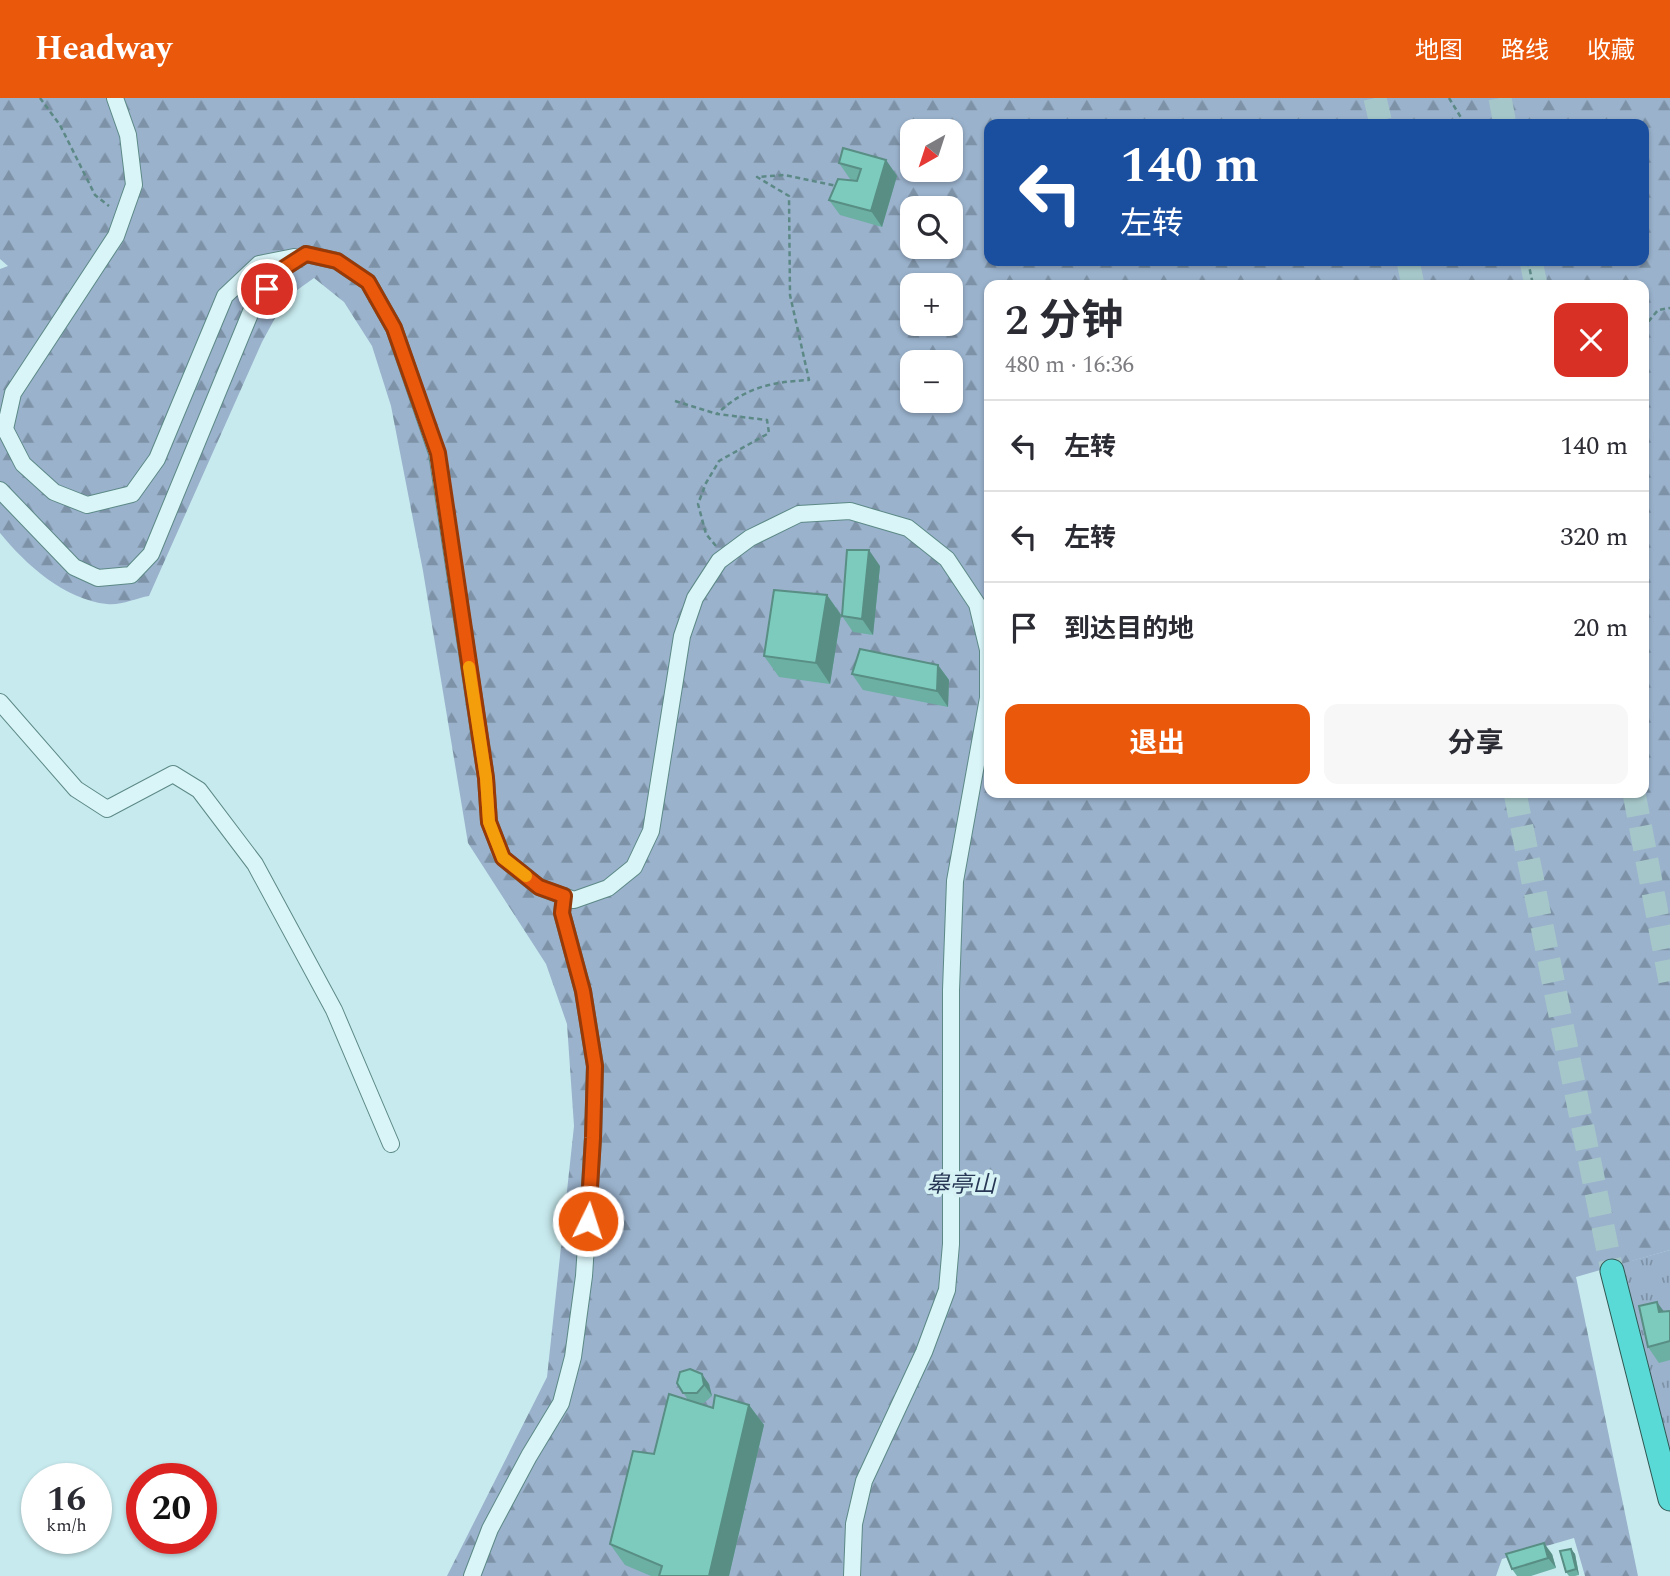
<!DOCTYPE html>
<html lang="zh">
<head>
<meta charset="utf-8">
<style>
  :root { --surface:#fff; --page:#f7f7f7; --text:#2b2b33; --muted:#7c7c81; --line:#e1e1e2; --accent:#ea580c }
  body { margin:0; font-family:Spectral,"Noto Sans SC",serif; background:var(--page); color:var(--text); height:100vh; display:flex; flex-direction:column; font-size:26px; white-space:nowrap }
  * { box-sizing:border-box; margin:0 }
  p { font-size:23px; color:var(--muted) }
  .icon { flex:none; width:38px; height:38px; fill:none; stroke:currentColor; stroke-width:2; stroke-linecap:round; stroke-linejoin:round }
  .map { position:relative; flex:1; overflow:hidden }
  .panel { position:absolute; left:984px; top:182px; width:665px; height:518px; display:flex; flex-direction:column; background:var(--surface); border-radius:14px; box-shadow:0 2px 5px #0004 }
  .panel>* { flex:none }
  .top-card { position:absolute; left:984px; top:21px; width:665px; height:147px; border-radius:14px; box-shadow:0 2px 5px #0004; background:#1a4fa0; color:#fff; overflow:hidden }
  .needle { width:46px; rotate:219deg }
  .controls { position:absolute; left:900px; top:21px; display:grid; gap:14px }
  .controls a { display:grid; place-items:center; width:63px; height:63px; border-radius:14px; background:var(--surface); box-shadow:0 2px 5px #0004; font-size:35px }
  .speed { position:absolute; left:21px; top:1365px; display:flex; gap:14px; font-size:35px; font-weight:700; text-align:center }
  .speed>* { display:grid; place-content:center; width:91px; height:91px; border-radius:50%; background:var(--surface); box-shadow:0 2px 5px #0004; line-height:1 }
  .speed small { font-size:18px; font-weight:400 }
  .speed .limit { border:10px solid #d22; background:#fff; color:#111 }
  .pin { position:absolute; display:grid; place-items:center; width:60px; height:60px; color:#fff; margin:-30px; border:4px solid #fff; border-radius:50%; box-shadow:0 2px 7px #0007 }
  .me { position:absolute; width:77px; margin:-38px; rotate:4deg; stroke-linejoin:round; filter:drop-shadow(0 0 5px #0008) }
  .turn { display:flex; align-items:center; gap:24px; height:147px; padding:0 21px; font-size:32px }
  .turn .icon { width:91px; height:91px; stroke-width:2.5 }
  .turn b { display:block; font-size:49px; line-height:60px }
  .round { display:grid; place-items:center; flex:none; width:74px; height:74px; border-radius:14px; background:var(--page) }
  .summary { display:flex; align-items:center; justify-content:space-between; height:119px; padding:0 21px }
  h1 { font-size:42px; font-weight:700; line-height:52px }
  .action { display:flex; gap:14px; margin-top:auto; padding:14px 21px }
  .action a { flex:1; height:80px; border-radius:14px; background:var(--accent); color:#fff; font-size:28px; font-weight:700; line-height:80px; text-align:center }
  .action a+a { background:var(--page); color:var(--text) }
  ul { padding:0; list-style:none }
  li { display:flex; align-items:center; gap:21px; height:91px; padding:0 21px; border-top:2px solid var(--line) }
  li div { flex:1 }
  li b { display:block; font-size:26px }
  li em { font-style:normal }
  header { display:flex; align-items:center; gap:42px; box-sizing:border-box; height:98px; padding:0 35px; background:var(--accent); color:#fff }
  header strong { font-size:33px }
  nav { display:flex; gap:38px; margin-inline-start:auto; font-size:24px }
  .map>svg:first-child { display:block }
  .grass { fill:url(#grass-tufts) }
  .forest { fill:url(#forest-firs); fill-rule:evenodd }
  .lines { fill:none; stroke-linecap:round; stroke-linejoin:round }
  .highway-tunnel { stroke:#a6c7c9; stroke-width:23; stroke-dasharray:23 11; stroke-linecap:butt }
  .minor-casing { stroke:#5c8986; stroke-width:18 }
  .highway-casing { stroke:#305752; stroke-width:25 }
  .path { stroke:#5c8986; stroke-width:2.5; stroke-dasharray:5 3.5; stroke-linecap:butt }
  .minor { stroke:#daf5f8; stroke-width:16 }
  .highway { stroke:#5adad6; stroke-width:23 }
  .wall { fill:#6cafa3 }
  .shaded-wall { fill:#588e84 }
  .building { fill:#7dcbbd; stroke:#588e84; stroke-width:2 }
  .route-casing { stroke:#983908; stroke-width:18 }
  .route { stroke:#ea580c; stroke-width:12 }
  .slow { stroke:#f59e0b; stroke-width:12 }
  .labels { text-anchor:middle; stroke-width:7; stroke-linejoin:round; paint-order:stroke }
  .park-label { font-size:23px; font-style:italic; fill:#273755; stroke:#d6f2f5 }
</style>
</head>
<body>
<header>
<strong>Headway</strong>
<nav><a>地图</a><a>路线</a><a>收藏</a></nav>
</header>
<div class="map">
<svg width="1670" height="1478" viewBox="0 0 1670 1478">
  <defs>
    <pattern id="grass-tufts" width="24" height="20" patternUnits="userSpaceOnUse" patternTransform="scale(1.75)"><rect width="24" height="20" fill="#9ab2cc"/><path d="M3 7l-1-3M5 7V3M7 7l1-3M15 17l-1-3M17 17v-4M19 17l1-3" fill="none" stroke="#7d92a6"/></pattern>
    <pattern id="forest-firs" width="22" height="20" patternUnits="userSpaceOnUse" patternTransform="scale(1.75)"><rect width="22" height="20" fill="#9ab2cc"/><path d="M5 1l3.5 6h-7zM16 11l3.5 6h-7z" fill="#7d92a6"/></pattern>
  </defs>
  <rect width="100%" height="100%" fill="#c7eaee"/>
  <polygon class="grass" points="1670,1152 1670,1370 1620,1166"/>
  <path class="forest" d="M0,0H1670V1152L1576,1179L1638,1478H1585L1574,1440L1502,1461L1496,1478H447L547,1279L574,1028L567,926L546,866L468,745L423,473L391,308L372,248L344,204L314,180L286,200L262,244L149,498C137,500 119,508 107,506C65,502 25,466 0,435V171L8,168L0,161ZM989,26H1643V163H989ZM912,33H950V72H912ZM912,110H950V149H912ZM912,187H950V226H912ZM989,187H1643V695H989ZM912,264H950V303H912Z"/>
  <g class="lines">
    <g class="highway-tunnel">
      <polyline points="1375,0 1381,26"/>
      <polyline points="1500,0 1505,26"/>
      <polyline points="1408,163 1413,187"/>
      <polyline points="1531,163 1536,187"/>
      <polyline points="1515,695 1612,1173"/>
      <polyline points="1634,695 1670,883"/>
    </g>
    <defs>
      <g id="minor">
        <polyline points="115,0 128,37 134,87 116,138 13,295 5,331 23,366 54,394 87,407 132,396 157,361 225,198 259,166 294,159"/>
        <polyline points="0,392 74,469 98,480 131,477 151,456 252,211 281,172 306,156 337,163 368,184 394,230 437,355 486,680 489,724 503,760 539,789 574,802 608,790 634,769 651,733 682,538 695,500 719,463 750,440 799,416 850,413 908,430 947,461 977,506 988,552 988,600 955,783 951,892 951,1146 947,1192 924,1254 864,1383 854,1426 852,1478"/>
        <polyline points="0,604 76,691 107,711 173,676 199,692 255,766 334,912 391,1046"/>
        <polyline points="472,1478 490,1431 529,1358 561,1305 573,1259 584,1178 593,1040 595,968 583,893 562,815 564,798"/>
      </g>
      <polyline id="highway" points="1612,1173 1670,1401"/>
    </defs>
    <use href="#minor" class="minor-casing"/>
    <use href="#highway" class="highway-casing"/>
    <g class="path">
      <polyline points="40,0 60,27 95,97 109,108"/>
      <polyline points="1449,0 1465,26"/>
      <polyline points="1528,163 1533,187"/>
      <polyline points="1643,230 1658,212 1670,210"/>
      <polyline points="675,303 717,316"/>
      <path d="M716,448L706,436L698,406L706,385L719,363L769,335L767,322L717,316C745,289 772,284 809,282L790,197L789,98L757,79L785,77L837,88"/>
    </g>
    <use href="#minor" class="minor"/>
    <use href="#highway" class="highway"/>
  </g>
  <g class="wall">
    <polygon points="886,62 897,78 882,129 840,117 829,102 856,83 850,81 839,65"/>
    <polygon points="880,468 873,537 853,534 842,518"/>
    <polygon points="827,497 841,517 830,586 779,579 764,558"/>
    <polygon points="938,567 949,582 948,609 863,592 852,576"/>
    <polygon points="1670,1213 1670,1262 1659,1265 1648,1249 1664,1214"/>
    <polygon points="677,1285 709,1286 712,1298 704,1305 699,1306 713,1310 749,1307 764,1327 729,1478 651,1478 625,1467 610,1446 654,1356 688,1302"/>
    <polygon points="1571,1451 1575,1456 1579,1477 1575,1478 1569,1478 1566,1474"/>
    <polygon points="1552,1456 1556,1470 1531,1478 1517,1478 1512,1471"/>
  </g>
  <g class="shaded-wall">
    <polygon points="886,62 897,78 882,129 871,113"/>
    <polygon points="869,452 880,468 873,537 862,521"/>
    <polygon points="827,497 841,517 830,586 816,565"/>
    <polygon points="938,567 949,582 948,609 937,593"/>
    <polygon points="1657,1204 1668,1219 1659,1214"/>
    <polygon points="702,1276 709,1286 712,1298 704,1287"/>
    <polygon points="749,1307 764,1327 729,1478 709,1478"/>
    <polygon points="1544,1445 1552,1456 1556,1470 1548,1460"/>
    <polygon points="1571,1451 1575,1456 1579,1477 1576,1471"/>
  </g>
  <g class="building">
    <polygon points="843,50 886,62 871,113 829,102 838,81 857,83 861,71 839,65"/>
    <polygon points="847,452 869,452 862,521 842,518"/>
    <polygon points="774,492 827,497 816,565 764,558"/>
    <polygon points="860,551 938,567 937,593 852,576"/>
    <polygon points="1657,1204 1659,1214 1670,1213 1670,1243 1648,1249 1639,1208"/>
    <polygon points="690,1271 702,1276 704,1287 697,1295 683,1295 677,1285 680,1274"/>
    <polygon points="669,1296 713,1310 715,1297 749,1307 709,1478 659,1478 662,1468 610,1446 633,1353 654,1356"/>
    <polygon points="1544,1445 1548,1460 1512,1471 1506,1456"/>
    <polygon points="1571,1451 1576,1471 1566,1474 1560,1453"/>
  </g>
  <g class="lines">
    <defs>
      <polyline id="route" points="267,191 281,172 306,156 337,163 368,184 394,230 438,355 486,680 489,724 503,760 539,789 564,798 562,815 583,893 595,968 593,1040 588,1123"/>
    </defs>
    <use href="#route" class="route-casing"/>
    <use href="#route" class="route"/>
    <polyline class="slow" points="469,569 486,680 489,724 503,760 526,778"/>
  </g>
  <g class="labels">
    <g class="park-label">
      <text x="961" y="1094">皋亭山</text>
    </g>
  </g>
</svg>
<div class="controls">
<a><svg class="needle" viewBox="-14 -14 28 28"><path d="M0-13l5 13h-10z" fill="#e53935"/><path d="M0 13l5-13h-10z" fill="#7c7c81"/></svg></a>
<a><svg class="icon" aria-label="search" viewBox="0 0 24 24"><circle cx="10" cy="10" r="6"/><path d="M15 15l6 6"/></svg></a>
<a>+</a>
<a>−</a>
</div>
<div class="speed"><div>16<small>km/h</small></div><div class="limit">20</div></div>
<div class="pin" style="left:267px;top:191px;background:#d93025"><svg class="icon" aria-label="arrive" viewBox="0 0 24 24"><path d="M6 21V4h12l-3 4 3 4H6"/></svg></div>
<svg class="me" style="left:588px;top:1123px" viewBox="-20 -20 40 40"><circle r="17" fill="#ea580c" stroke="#fff" stroke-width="3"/><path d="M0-11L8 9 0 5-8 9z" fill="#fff"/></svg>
<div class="top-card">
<div class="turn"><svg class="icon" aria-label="left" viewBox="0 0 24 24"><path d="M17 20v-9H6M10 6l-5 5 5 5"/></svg><div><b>140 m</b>左转</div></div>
</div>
<section class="panel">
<div class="summary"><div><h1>2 分钟</h1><p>480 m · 16:36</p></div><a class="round" style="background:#d93025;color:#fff"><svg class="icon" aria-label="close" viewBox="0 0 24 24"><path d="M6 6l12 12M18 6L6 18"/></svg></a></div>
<ul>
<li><svg class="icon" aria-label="left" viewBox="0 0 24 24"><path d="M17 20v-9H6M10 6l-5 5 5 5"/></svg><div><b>左转</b></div><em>140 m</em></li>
<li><svg class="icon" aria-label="left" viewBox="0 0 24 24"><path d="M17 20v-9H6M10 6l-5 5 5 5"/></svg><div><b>左转</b></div><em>320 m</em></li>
<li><svg class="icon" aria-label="arrive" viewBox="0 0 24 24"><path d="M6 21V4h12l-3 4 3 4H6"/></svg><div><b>到达目的地</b></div><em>20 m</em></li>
</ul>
<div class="action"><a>退出</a><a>分享</a></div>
</section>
</div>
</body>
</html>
